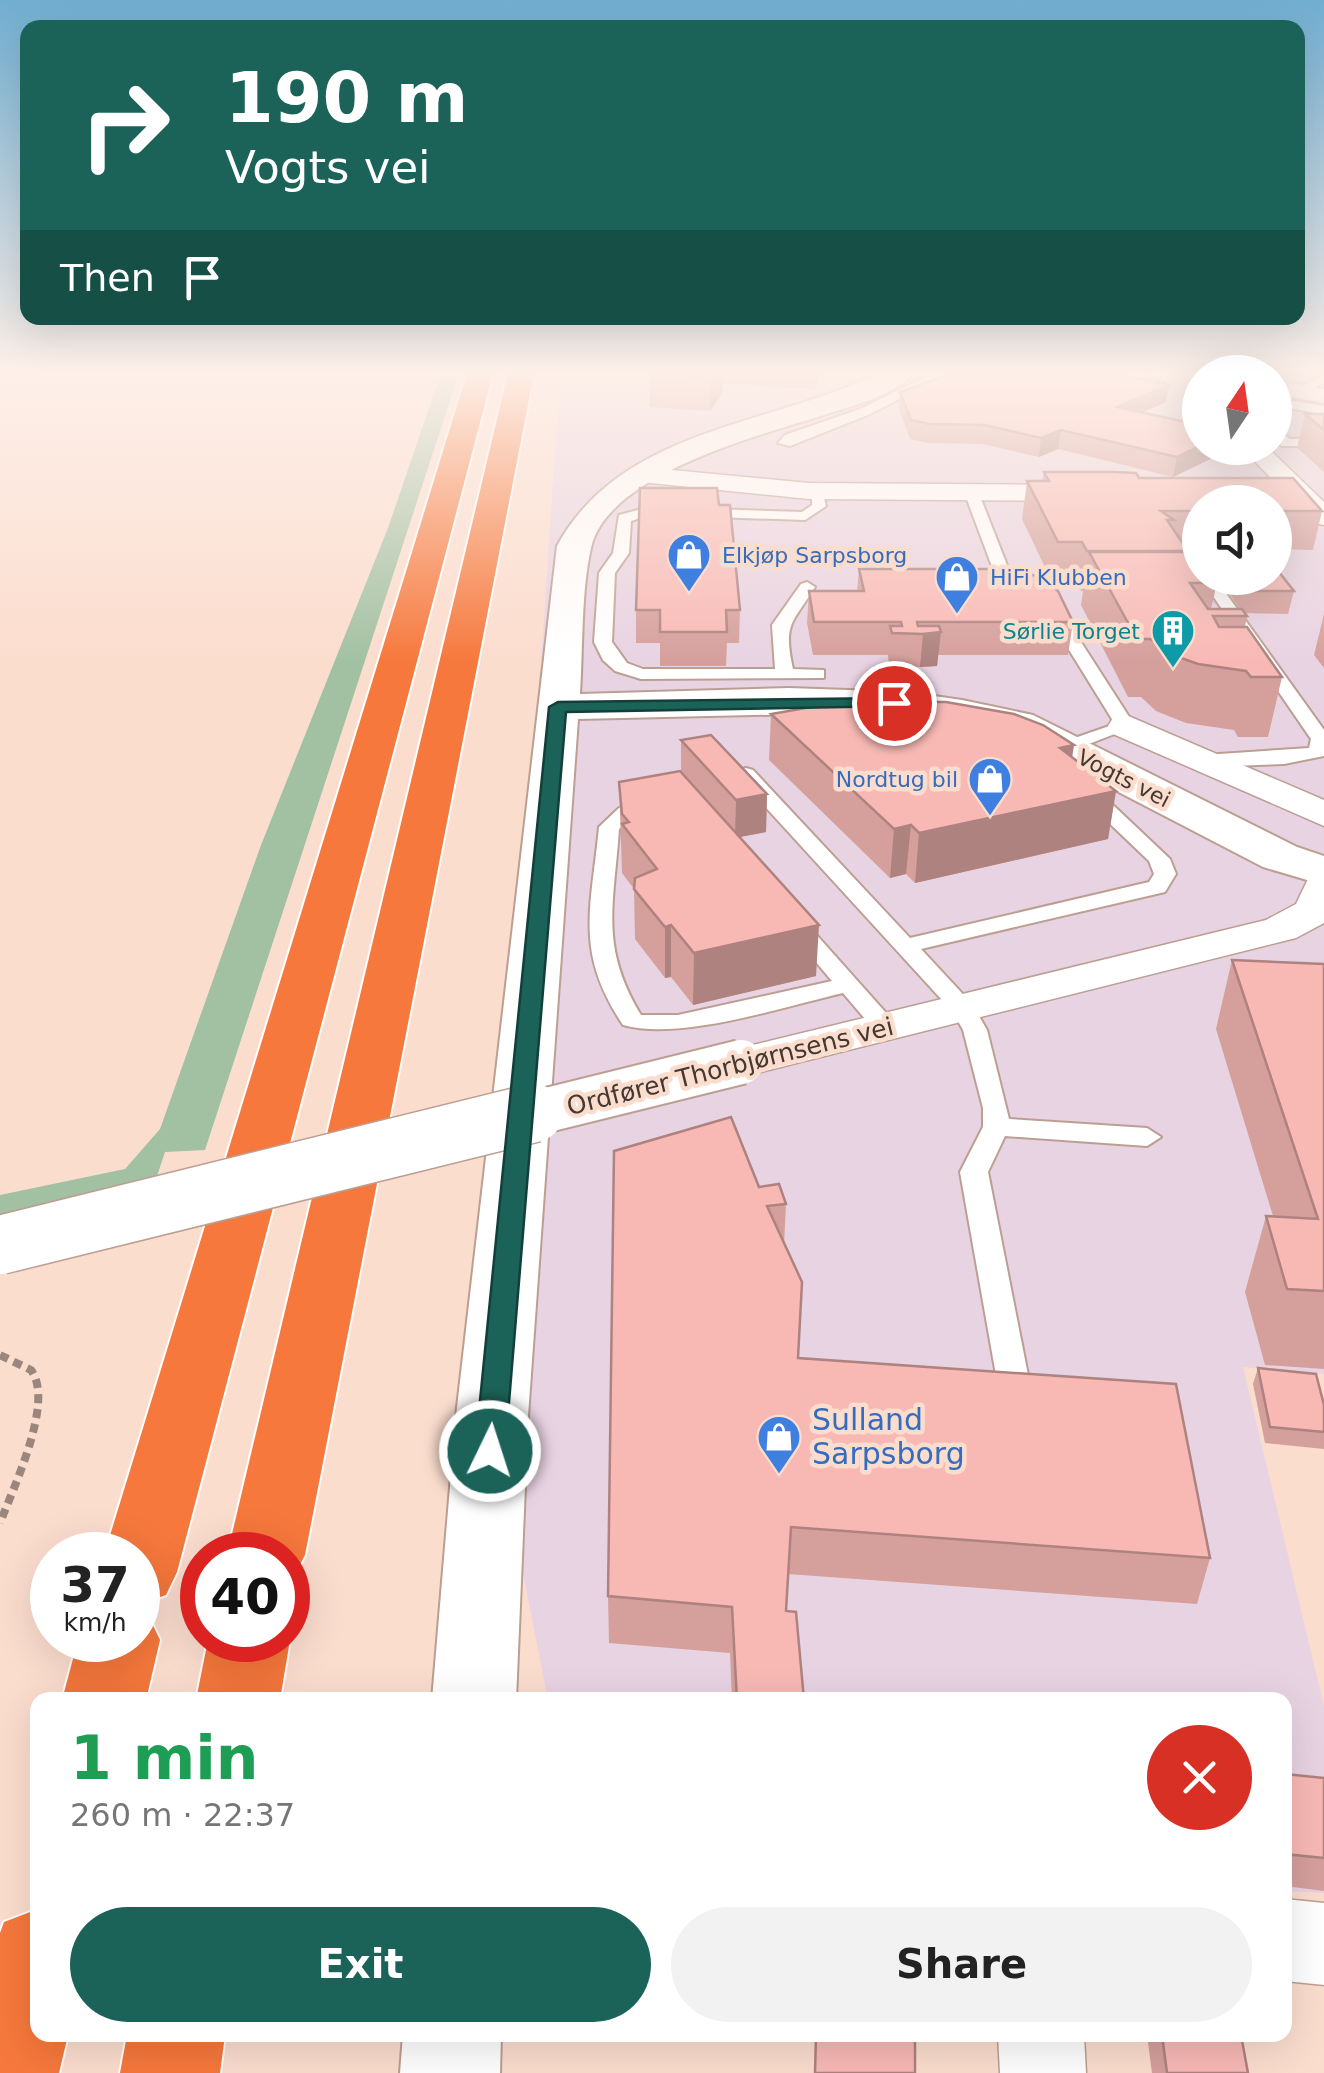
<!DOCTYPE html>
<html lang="en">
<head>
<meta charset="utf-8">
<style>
  :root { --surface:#fff; --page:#f2f2f2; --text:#222; --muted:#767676; --accent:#1b6358 }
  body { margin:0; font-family:"DejaVu Sans",sans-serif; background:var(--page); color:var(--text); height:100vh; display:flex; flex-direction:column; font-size:38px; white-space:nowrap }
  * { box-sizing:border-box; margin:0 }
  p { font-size:32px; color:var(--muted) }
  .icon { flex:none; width:55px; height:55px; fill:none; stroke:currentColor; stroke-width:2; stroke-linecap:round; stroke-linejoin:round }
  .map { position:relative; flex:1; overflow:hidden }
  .drawer { position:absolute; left:30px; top:1692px; width:1262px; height:350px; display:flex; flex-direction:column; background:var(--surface); border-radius:20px; box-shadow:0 10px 40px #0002 }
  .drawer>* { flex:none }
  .guide { position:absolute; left:20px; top:20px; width:1285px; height:305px; border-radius:20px; box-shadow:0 10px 40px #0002; background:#1b6358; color:#fff; overflow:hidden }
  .needle { width:65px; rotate:13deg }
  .tools { position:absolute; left:1182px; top:355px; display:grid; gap:20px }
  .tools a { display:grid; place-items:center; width:110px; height:110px; border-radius:50%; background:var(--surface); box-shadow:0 10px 40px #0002; font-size:50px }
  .speed { position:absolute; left:30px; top:1532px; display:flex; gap:20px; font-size:50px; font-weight:700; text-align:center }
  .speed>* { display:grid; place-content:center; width:130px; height:130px; border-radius:50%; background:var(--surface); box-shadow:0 10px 40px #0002; line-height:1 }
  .speed small { font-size:25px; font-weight:400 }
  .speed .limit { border:15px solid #d22; background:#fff; color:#111 }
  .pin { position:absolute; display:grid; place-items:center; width:85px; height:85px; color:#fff; margin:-42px; border:5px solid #fff; border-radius:50%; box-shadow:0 2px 10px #0007 }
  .me { position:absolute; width:110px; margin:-55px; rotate:4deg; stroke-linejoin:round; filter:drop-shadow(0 0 8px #0008) }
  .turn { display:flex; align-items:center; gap:35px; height:210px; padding:0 40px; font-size:45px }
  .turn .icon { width:130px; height:130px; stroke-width:2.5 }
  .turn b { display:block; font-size:70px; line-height:85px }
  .then { display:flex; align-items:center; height:95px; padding:0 40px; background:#0003; gap:20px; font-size:38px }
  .round { display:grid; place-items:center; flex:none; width:105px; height:105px; border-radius:52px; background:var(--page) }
  .head { display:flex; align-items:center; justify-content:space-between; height:170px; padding:0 40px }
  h1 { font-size:60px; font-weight:700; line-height:75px; color:#1e9e55 }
  .primary-button { display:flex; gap:20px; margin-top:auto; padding:20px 40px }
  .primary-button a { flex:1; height:115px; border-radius:60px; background:var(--accent); color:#fff; font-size:40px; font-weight:700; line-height:115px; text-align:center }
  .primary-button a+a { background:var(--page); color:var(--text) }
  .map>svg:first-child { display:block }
  .commercial { fill:#e8d3e2; fill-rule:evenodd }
  .green { fill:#a2c1a3 }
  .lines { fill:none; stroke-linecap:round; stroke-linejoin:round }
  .service-casing { stroke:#bc9f92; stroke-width:4 }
  .minor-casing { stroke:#bc9f92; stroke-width:3 }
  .tertiary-casing { stroke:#bc9f92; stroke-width:4 }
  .motorway-casing { stroke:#fff; stroke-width:4 }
  .path-far1 { stroke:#9b867d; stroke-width:4; stroke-dasharray:4 2.5; stroke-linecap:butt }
  .path { stroke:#9b867d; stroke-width:8; stroke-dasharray:9 6; stroke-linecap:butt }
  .service { fill:#fff; fill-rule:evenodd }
  .minor { fill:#fff; fill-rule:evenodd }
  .tertiary { fill:#fff; fill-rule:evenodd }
  .motorway { fill:#f6783c; fill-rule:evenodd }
  .minor-bridge-far1-casing { stroke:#bc9f92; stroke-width:48; stroke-linecap:butt }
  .minor-bridge-casing { stroke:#bc9f92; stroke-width:61; stroke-linecap:butt }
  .minor-bridge-far1 { stroke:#fff; stroke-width:44 }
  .minor-bridge { stroke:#fff; stroke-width:58 }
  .wall { fill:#d59f9c }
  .shaded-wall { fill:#ae827f }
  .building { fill:#f8b9b5; stroke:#ae827f; stroke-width:2.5 }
  .route { fill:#1b6358; stroke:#124039; stroke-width:2.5 }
  .labels { text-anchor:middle; stroke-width:9; stroke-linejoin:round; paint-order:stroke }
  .far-shop-label { font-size:22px; fill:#366cbe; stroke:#fbddce; text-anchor:start }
  .far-culture-label { font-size:22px; fill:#0d838f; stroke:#fbddce; text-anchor:end }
  .far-street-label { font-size:22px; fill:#443833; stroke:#fbddce }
  .street-label { font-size:25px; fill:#443833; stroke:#fbddce }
  .near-shop-label { font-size:30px; fill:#366cbe; stroke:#fbddce; text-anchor:start }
</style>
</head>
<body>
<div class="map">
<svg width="1324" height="2073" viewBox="0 0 1324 2073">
  <rect width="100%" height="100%" fill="#fbddce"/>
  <path class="commercial" d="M560,373H1200V448H1275V373H1324V1374L1243,1367L1324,1706V1893L1285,1891V1700H548L492,1416ZM1200,502H1275V578H1200Z"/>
  <polygon class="green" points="441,373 459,373 205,1150 165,1152 157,1176 0,1217 0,1195 125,1169 160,1129 261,845 388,528"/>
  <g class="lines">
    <defs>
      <g id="service">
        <polygon points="934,373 950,373 868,415 790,446 778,443 785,435 860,409"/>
        <polygon points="1324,374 1324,383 1303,395 1293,392"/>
        <polygon points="1275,398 1324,406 1324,414 1275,406"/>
        <polygon points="1275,428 1290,439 1324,438 1324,446 1282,446 1275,439"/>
        <path d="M812,490H822L826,506L805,520L650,515L631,521L629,553L615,573L612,642L627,663L643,669H775L772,625L801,584L807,582L815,587C792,624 783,623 793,669L824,670V678L641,679L615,671L603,660L594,642L599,573L613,553L619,515L649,507L802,512L812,505Z"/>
        <polygon points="972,490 979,494 1016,588 1014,591 1000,588 965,494"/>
        <polygon points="1200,577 1215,578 1324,730 1324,756 1284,764 1204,767 1194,761 1204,755 1309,748 1311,739"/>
        <polygon points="1053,606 1061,611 1135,726 1053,758 1046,756 1046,748 1115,724 1045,611"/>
        <polygon points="746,768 753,770 910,938 1149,882 1154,874 1149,861 1082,797 1082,789 1096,789 1170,859 1176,874 1165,892 921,949 972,1004 987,1030 1009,1119 1147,1128 1161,1137 1147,1146 1005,1136 988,1172 1028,1375 1023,1383 1012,1387 1001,1383 996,1375 960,1172 983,1127 983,1108 963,1030 953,1012 739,778 739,770"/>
        <path d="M647,797L654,799V807L633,816L619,829C614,905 599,946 641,1015H678L832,981L786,927L797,920L805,922L895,1023L898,1028L895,1033H877L843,993C782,1007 681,1041 623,1025C574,952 591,909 599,827L619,808Z"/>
      </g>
      <g id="minor">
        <polygon points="1275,380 1324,389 1324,403 1275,394"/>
        <polygon points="1200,393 1200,412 1184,402"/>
        <polygon points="1242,448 1268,448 1324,502 1324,525 1314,523"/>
        <polygon points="640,467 809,483 1091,485 1104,493 1091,501 809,499 631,481 627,475 631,469"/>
        <polygon points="1126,715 1324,800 1324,826 1113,734 1108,726 1113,718"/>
        <polygon points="1324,873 1324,923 1296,938 741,1077 724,1072 717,1062 724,1052 1266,920 1296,904 1309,877"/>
        <polygon points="1285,1899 1324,1903 1324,1985 1285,1981"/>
        <polygon points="998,2035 1084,2035 1086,2073 1000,2073"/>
      </g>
      <g id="tertiary">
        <path d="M880,373H914C896,395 851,406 824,415C761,435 607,474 591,548C581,592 583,649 580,694L789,688L906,692L962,700L1033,715L1297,847L1324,856V885L1263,867L1005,733L906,717L848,713L578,719L528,1416L516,1700H432L456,1416L557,546C621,428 771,426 880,373Z"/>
        <polygon points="403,2035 501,2035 500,2073 400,2073"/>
      </g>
      <g id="motorway">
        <polygon points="467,373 493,373 177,1572 166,1595 138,1605 138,1555 104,1555"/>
        <polygon points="508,373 534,373 305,1555 293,1578 288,1580 288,1555 227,1555"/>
        <polygon points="138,1611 148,1615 160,1640 146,1700 62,1700 78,1640 138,1640"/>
        <polygon points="288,1635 290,1640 280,1700 196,1700 208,1640 288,1640"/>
        <polygon points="38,1909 38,2035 68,2035 59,2073 0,2073 0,1933 4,1922"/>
        <polygon points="127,2035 225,2035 220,2073 120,2073"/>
      </g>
    </defs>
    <use href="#service" class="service-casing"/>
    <use href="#minor" class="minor-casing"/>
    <use href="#tertiary" class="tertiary-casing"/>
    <use href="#motorway" class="motorway-casing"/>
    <polyline class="path-far1" points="1145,373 1170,387"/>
    <path class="path" d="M0,1355L31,1370C55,1402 13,1488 0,1523"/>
    <use href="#service" class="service"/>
    <use href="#minor" class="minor"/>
    <use href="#tertiary" class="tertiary"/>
    <use href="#motorway" class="motorway"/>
    <defs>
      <polyline id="minor-bridge-far1" points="523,1116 741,1062"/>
      <polyline id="minor-bridge" points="0,1245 534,1113"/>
    </defs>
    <use href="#minor-bridge-far1" class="minor-bridge-far1-casing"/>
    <use href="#minor-bridge" class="minor-bridge-casing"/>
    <use href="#minor-bridge-far1" class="minor-bridge-far1"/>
    <use href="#minor-bridge" class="minor-bridge"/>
  </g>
  <g class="wall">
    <polygon points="650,373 822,373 815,389 723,384 723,392 710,411 650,407"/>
    <polygon points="1120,374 1169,385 1166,402 1143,412 1227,451 1173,477 1058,449 1039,457 983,444 927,443 910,439 899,410 900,392"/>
    <polygon points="1305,414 1324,414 1324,472 1297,448"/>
    <polygon points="1044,472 1139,478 1322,511 1313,550 1275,549 1275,502 1200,502 1200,549 1187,549 1217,583 1211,609 1240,609 1219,578 1275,578 1294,591 1288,614 1245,613 1247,616 1245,627 1282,677 1268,737 1238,737 1234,730 1186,723 1156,711 1141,697 1128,697 1081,605 1083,591 1081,591 1076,582 1052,582 1022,519 1027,481 1042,481"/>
    <polygon points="719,505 740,610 739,643 727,643 726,666 660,666 660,643 636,643 636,610"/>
    <polygon points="859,569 1073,622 1068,655 938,655 937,666 920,667 889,667 888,655 813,655 807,623 809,591 857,591"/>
    <polygon points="1324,614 1324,668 1314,655"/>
    <polygon points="871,709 1072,757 1116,791 1108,839 915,883 906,874 890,878 769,760 771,714"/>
    <polygon points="681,740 767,794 766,832 739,837 816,976 693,1005 671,977 665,978 635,939 634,889 622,873 619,782 681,772"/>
    <polygon points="1232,960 1324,964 1324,1369 1265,1365 1245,1292 1266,1216 1273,1216 1216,1029"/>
    <polygon points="759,1187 786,1204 784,1244 798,1358 1210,1558 1197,1604 788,1574 786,1611 804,1700 732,1700 730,1653 609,1643 608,1596"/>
    <polygon points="1258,1368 1324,1405 1324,1449 1265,1443 1253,1384"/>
    <polygon points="1285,1774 1324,1778 1324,1891 1285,1886"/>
    <polygon points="1147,2035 1241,2035 1248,2073 1152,2073"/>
  </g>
  <g class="shaded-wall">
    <polygon points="714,373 723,373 723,392 710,411 710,378"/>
    <polygon points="816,373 822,373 815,389"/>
    <polygon points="1169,385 1166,402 1114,425 1117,407"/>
    <polygon points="1061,430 1058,449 1039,457 1041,438"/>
    <polygon points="1200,446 1228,448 1227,451 1173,477 1177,457"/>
    <polygon points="941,632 937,666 920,667 923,634"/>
    <polygon points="1074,745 1067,792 1060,748"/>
    <polygon points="1116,791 1108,839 915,883 919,833"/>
    <polygon points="767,794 766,832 735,838 736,800"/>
    <polygon points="911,825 906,874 890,878 894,829"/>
    <polygon points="671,925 671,977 665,978 665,927"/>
    <polygon points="819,925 816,976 693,1005 694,953"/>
  </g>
  <g class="building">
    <polygon points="650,373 714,373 710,378"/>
    <polygon points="953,373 1116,373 1169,385 1117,407 1200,425 1200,446 1177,457 1061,430 1041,438 985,425 929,424 911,420 900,392"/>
    <polygon points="1305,414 1324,414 1324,430"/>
    <polygon points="1044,472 1113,472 1136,473 1139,478 1293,478 1322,511 1275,511 1275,502 1200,502 1200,511 1161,511 1174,520 1167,520 1188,551 1087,551 1082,542 1058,542 1027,481 1049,481"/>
    <polygon points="640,488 717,488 719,505 730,505 740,610 726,610 727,632 660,632 660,610 636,610"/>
    <polygon points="1089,552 1195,552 1200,559 1200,578 1213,578 1217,583 1190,583 1208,609 1242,609 1247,616 1213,616 1219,627 1247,627 1282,677 1251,677 1246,671 1198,664 1167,653 1151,639 1137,639"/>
    <polygon points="1275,567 1294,591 1248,591 1238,578 1275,578"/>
    <polygon points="859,569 1002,569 1037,576 1058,591 1073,622 917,622 918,626 939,626 941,632 923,634 892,633 890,626 902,626 901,622 814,622 809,591 864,591"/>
    <polygon points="858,699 871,709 911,702 946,702 1014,714 1043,725 1074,745 1060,748 1116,791 919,833 911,825 894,829 771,714"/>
    <polygon points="711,735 767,794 736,800 681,740"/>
    <polygon points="680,771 819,925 694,953 671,925 665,927 634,889 635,878 657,869 622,824 629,822 622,814 619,782"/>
    <polygon points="1232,960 1324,964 1324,1291 1287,1289 1266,1216 1318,1219"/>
    <polygon points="731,1117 759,1187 779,1184 786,1204 767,1206 802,1282 798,1358 1176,1384 1210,1558 791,1527 786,1611 796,1612 804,1700 737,1700 732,1607 608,1596 614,1151"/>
    <polygon points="1258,1368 1316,1374 1324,1405 1324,1432 1270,1427"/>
    <polygon points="1285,1774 1324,1778 1324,1858 1285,1854"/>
    <polygon points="816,2035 915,2035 915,2073 815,2073"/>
    <polygon points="1162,2035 1241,2035 1248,2073 1167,2073"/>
  </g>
  <linearGradient id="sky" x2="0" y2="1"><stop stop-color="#71aed1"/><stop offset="0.56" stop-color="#fdf0e9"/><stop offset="1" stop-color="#fdf0e9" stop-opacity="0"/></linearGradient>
  <rect width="1324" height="663" fill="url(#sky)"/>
  <polygon class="route" points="894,698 899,699 899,706 566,712 505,1451 500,1460 490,1463 479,1460 475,1451 549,707 558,702"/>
  <defs>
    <symbol id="shop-pin" viewBox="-11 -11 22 30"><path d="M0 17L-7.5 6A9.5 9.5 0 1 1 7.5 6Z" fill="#3f7fe0" stroke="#fbddce"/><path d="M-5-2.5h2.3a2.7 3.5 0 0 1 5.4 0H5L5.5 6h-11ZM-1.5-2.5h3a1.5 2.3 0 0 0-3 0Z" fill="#fff"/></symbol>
    <symbol id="building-pin" viewBox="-11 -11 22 30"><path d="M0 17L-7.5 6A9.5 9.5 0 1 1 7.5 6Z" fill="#0f9aa8" stroke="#fbddce"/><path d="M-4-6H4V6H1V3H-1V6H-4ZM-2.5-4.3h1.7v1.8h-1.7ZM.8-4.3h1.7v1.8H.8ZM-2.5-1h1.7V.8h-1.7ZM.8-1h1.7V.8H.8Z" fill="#fff"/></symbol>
  </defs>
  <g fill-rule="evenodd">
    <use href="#shop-pin" x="664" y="530" width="50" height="68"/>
    <use href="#shop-pin" x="932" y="552" width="50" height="68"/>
    <use href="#building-pin" x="1148" y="606" width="50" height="68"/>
    <use href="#shop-pin" x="965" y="754" width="50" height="68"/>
    <use href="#shop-pin" x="754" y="1412" width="50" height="68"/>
  </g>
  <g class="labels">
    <g class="far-shop-label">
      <text x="722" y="563">Elkjøp Sarpsborg</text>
      <text x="990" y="585">HiFi Klubben</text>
      <text x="958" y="787" text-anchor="end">Nordtug bil</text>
    </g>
    <g class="far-culture-label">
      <text x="1140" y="639">Sørlie Torget</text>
    </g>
    <g class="far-street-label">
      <text transform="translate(1124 778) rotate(27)" y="8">Vogts vei</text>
    </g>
    <g class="street-label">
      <text transform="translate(730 1066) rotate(-14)" y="9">Ordfører Thorbjørnsens vei</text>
    </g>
    <g class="near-shop-label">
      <text x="812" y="1430">Sulland<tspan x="812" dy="34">Sarpsborg</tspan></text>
    </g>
  </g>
</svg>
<div class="tools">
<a><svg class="needle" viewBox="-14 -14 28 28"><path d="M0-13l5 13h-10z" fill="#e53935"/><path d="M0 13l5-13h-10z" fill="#767676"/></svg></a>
<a><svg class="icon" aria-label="sound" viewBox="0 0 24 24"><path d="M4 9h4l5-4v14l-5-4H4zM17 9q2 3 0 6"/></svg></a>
</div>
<div class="speed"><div>37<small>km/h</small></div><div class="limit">40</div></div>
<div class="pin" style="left:894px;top:703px;background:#d93025"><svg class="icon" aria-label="arrive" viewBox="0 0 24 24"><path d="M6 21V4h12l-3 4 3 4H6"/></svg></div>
<svg class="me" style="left:490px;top:1451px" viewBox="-20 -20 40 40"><circle r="17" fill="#1b6358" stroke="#fff" stroke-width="3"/><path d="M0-11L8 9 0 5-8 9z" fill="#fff"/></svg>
<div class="guide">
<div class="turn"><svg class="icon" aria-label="right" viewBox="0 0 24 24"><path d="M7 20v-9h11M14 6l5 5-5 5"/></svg><div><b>190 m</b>Vogts vei</div></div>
<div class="then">Then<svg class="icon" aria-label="arrive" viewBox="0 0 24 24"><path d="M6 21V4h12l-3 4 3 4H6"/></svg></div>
</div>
<section class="drawer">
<div class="head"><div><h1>1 min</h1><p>260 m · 22:37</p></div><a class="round" style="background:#d93025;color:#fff"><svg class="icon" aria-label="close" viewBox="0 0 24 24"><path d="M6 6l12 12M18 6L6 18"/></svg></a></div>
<div class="primary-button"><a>Exit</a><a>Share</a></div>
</section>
</div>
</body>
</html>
